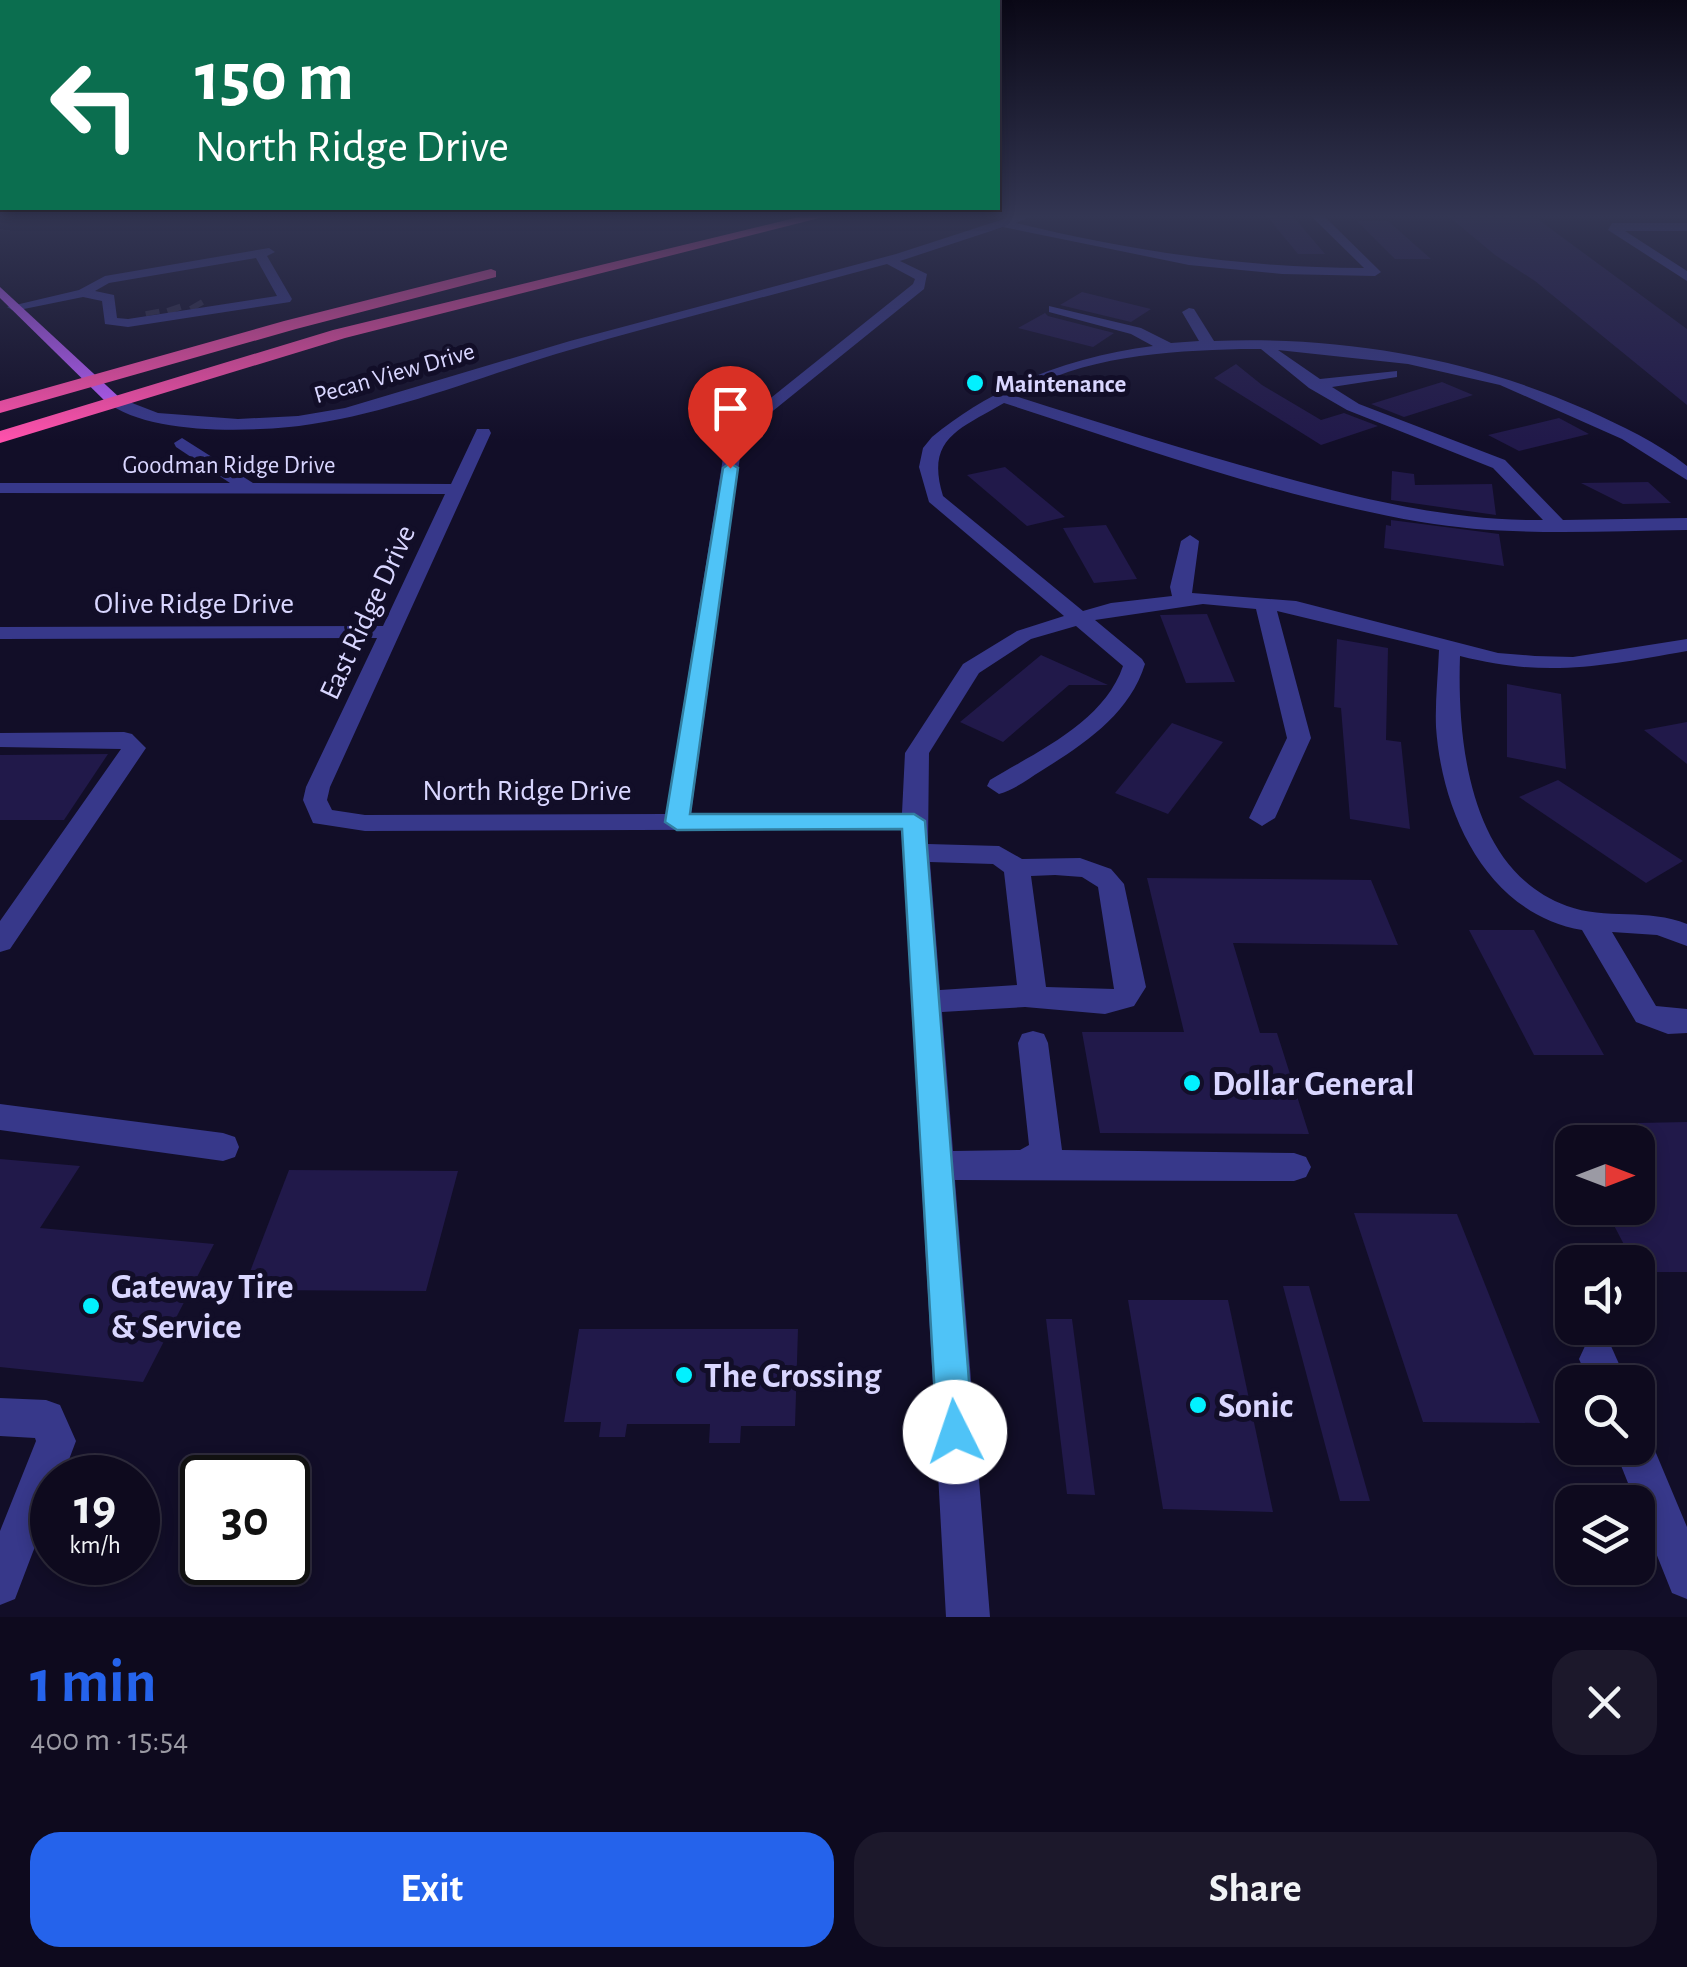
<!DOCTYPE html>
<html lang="en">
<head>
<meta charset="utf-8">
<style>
  :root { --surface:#0e0a1e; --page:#1c182b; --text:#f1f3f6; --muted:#9b9aa4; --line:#2e2b3c; --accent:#2563eb }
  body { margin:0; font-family:"Alegreya Sans",sans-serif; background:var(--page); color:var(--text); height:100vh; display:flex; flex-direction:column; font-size:38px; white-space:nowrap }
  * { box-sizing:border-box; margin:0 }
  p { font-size:32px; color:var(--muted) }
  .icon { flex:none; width:55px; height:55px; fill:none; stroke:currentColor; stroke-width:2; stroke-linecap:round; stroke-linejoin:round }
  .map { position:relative; height:1617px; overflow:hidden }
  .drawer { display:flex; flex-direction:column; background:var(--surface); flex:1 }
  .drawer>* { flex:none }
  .banner { position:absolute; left:0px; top:0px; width:1000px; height:210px; box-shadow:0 5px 15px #0003,0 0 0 2px var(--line); background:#0b6e4f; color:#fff; overflow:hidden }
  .needle { width:65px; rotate:90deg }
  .fabs { position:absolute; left:1555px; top:1125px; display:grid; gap:20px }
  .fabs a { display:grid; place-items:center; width:100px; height:100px; border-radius:20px; background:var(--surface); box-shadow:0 5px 15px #0003,0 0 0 2px var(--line); font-size:50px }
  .speed { position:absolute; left:30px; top:1455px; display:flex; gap:20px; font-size:50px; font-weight:700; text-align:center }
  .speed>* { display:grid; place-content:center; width:130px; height:130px; border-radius:50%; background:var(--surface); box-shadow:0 5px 15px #0003,0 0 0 2px var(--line); line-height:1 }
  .speed small { font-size:25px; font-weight:400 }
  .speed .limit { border:5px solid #111; border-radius:15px; background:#fff; color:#111 }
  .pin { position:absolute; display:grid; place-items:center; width:85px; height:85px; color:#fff; margin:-102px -42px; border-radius:50% 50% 50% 0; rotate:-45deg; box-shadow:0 0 10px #0007 }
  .pin .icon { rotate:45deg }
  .me { position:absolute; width:110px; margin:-55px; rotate:356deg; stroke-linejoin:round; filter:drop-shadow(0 0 8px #0008) }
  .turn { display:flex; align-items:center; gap:35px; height:210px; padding:0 30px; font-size:45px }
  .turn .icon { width:130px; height:130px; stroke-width:2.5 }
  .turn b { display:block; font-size:70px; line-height:85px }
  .round { display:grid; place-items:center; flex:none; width:105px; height:105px; border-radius:30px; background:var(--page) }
  .summary { display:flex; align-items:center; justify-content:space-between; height:170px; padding:0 30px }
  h1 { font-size:60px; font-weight:600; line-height:75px; color:var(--accent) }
  .action { display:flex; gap:20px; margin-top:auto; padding:20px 30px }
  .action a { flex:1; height:115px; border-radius:30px; background:var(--accent); color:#fff; font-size:40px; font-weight:600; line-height:115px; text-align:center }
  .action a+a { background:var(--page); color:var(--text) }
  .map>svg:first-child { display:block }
  .building { fill:#21194a }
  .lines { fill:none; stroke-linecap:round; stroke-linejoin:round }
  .minor-tunnel { stroke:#302c48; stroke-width:14; stroke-dasharray:14 6; stroke-linecap:butt }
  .minor { fill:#37388a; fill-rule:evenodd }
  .major { fill:#bb5dff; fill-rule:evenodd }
  .highway { fill:#ff51ac; fill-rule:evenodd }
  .route { fill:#4fc3f7; stroke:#337fa1; stroke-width:2.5 }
  .poi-dot { fill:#02f1ff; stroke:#120e28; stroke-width:4 }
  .labels { text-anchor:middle; stroke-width:10; stroke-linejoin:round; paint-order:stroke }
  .far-street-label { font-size:25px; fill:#d9d6ff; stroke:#120e28 }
  .far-poi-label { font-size:25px; font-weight:bold; fill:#d9d6ff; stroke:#120e28; text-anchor:start }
  .street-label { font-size:30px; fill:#d9d6ff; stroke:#120e28 }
  .near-poi-label { font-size:35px; font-weight:bold; fill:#d9d6ff; stroke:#120e28; text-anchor:start }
</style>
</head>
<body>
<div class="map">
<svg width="1687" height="1617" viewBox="0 0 1687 1617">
  <rect width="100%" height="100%" fill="#120e28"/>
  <g class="building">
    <polygon points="1266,215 1292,215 1325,254 1298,254"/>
    <polygon points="1447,215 1532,215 1687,329 1687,405 1535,281 1495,255"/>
    <polygon points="1357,221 1388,221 1431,259 1395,259"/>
    <polygon points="1082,292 1151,309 1131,322 1060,305"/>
    <polygon points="1045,313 1048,316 1114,333 1093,347 1018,328"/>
    <polygon points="1236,364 1262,385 1321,420 1344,413 1378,426 1321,445 1214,378"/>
    <polygon points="1442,382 1473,395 1404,417 1371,404"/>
    <polygon points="1559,418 1589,434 1519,451 1488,435"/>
    <polygon points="1005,467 1065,517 1027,526 967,475"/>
    <polygon points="1392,471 1414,474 1415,485 1492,484 1496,515 1391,500"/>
    <polygon points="1648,482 1671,503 1623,504 1581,483"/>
    <polygon points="1391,520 1499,534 1504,566 1384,548 1386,525 1391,526"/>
    <polygon points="1106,525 1137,579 1094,583 1063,528"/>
    <polygon points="1207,614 1235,682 1186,683 1160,615"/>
    <polygon points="1337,639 1388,648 1386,740 1401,742 1410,829 1350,819 1341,708 1334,707"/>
    <polygon points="1041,655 1108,685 1069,685 1003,742 960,722"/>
    <polygon points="1507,684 1561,694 1566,769 1507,757"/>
    <polygon points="1687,722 1687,764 1644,730"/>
    <polygon points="1172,723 1223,742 1168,814 1115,793"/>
    <polygon points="108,754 64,820 0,820 0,755"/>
    <polygon points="1558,780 1683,861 1646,883 1519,797"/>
    <polygon points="1147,878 1371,880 1398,945 1233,943 1260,1033 1277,1033 1309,1134 1100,1133 1082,1032 1184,1032"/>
    <polygon points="1469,930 1534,930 1604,1055 1534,1055"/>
    <polygon points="1687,1122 1687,1272 1638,1272 1638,1262 1633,1262 1605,1208 1638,1208 1638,1123"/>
    <polygon points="0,1159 80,1166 40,1228 214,1244 143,1382 0,1367"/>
    <polygon points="289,1170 458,1171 426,1291 243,1290"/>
    <polygon points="1354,1213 1457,1214 1540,1423 1423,1422"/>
    <polygon points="1283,1286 1309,1286 1370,1501 1340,1501"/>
    <polygon points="1128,1300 1228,1300 1273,1512 1163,1509"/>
    <polygon points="1046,1319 1072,1319 1095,1495 1067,1494"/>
    <polygon points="579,1329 798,1329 795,1426 741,1426 740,1443 709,1443 710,1424 627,1424 625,1437 599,1437 601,1422 564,1422"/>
  </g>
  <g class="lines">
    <g class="minor-tunnel">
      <polyline points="195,303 198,308"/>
      <polyline points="173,306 175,312"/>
      <polyline points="152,310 153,315"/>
    </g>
    <g class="minor">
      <path d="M1016,215H1034L1016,223C1130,251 1246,268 1364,268L1310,215H1323L1381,272L1375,276L1282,274L1189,265L1003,227L900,261L927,274L924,289L743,435L691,813H902L905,753L963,664L1017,631L1064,616L929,502L919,467L923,448L932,437C995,385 1073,356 1153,346L1131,334L1049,312V306L1141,328L1171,343L1199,341L1182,312L1189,308L1194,309L1214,341C1341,336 1471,358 1587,410C1622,426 1657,442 1687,466V480L1622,439L1500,385L1408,364L1278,350L1320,379L1397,371V377L1332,387L1359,404L1505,460L1563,520L1687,518V530C1599,531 1509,537 1421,522C1281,498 1139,447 1004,403C960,429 925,438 943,496L1083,611L1111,603L1172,596L1170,587L1181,541L1190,535L1199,541L1192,593L1296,601L1498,653L1535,656L1573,657L1687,639V651C1602,666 1546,678 1460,656C1457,743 1470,871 1567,906C1605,920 1648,908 1687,924V946L1657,935L1612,932L1656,1006L1687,1009V1033L1668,1034L1636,1022L1582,930C1488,914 1442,815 1436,727C1435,702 1438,676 1439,650L1277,611L1311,738L1275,818L1262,826L1249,818L1287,738L1256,609L1203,604L1095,620L1142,659L1145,664C1129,715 1084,744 1041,771C1028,779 1014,790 999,794L987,786L990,780C1038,751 1104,722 1123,666L1076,626L1031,639L979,673L929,753L928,844L999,846L1022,859L1080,858L1111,869L1124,884L1146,987L1134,1006L1105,1014L1025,1007L942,1012L953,1151L1020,1150L1029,1145L1018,1043L1022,1034L1033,1031L1044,1034L1048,1043L1062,1150L1294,1153L1306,1157L1311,1167L1306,1177L1294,1181L955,1180L990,1617H946L902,829L365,831L313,823L303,800L306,787L377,638L0,639V627L383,626L445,494L0,493V483H230L176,447L174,443L182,438L253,483L451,484L477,429H489L491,433L330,787L327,800L332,810L365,815L666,814L727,433L913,284L915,279L887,264C777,294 665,322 556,354C472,380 386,415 299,426C248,432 146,435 106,401L114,396L158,413L238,419L298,416L345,408L570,341L896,254ZM1241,349H1261L1309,388L1347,410L1493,468L1543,520C1452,521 1366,500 1279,476C1191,452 1103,424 1015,396C1082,356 1165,351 1241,349ZM930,862L993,864L1004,872L1017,985L940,990ZM1055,875L1082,877L1098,887L1114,989L1046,987L1031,876Z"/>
      <polygon points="1612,223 1687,223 1687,231 1625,231 1687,271 1687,281 1608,230"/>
      <path d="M269,248L275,252L267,256L292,299L290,302L128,327L105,324L102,301L83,297L14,311L7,307L79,290L105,276ZM256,258L277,296L128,319L117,318L114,295L95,291L109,283Z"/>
      <polygon points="124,732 132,734 146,748 10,949 0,952 0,921 121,749 0,747 0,733"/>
      <polygon points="0,1104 223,1133 235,1137 239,1147 235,1157 223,1161 0,1130"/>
      <polygon points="1598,1341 1611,1346 1627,1382 1589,1382 1579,1359 1585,1346"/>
      <polygon points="0,1398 46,1400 60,1405 76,1441 62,1478 52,1478 52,1502 15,1599 0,1605 0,1531 36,1441 35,1438 0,1436"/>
      <polygon points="1638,1430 1648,1434 1687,1527 1687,1599 1672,1593 1614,1448 1638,1448"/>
    </g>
    <polygon class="major" points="0,287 120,398 120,404 108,404 0,298"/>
    <g class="highway">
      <polygon points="807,215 831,215 345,338 0,443 0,431 333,330"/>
      <polygon points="491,269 496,271 496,277 296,329 0,413 0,401 284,321"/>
    </g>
  </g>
  <linearGradient id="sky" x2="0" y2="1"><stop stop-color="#0a0816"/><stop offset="0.49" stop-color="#333653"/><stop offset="1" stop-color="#333653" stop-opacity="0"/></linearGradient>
  <rect width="1687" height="441" fill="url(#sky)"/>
  <polygon class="route" points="730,463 738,468 690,814 914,814 925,821 973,1432 968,1444 955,1449 942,1444 937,1432 902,829 677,830 665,822 723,468"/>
  <g class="poi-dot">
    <circle cx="975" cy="383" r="10"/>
    <circle cx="1192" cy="1083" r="10"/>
    <circle cx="91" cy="1306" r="10"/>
    <circle cx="684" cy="1375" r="10"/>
    <circle cx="1198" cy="1405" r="10"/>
  </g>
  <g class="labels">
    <g class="far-street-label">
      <text transform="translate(394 372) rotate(-16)" y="9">Pecan View Drive</text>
      <text x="229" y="473">Goodman Ridge Drive</text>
    </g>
    <g class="far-poi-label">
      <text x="995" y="392">Maintenance</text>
    </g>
    <g class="street-label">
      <text x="194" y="613">Olive Ridge Drive</text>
      <text transform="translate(367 612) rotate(-65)" y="10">East Ridge Drive</text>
      <text x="527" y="800">North Ridge Drive</text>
    </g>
    <g class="near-poi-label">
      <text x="1212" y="1095">Dollar General</text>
      <text x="111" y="1298">Gateway Tire<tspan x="111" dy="40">&amp; Service</tspan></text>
      <text x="704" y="1387">The Crossing</text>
      <text x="1218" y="1417">Sonic</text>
    </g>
  </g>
</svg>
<div class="fabs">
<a><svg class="needle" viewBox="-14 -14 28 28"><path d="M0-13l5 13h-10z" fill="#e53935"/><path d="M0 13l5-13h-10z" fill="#9b9aa4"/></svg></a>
<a><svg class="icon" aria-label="sound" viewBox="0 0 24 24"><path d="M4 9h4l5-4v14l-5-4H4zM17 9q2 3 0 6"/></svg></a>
<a><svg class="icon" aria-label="search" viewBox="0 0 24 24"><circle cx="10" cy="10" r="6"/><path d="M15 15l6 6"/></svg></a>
<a><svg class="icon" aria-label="layers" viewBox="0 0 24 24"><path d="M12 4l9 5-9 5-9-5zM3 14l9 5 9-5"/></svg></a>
</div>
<div class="speed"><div>19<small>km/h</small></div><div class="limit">30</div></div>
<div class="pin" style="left:730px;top:468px;background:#d93025"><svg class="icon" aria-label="arrive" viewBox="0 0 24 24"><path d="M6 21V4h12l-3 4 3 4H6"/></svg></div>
<svg class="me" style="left:955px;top:1432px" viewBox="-20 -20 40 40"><circle r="19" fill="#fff"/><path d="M0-13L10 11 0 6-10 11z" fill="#4fc3f7"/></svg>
<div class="banner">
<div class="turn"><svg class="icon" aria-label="left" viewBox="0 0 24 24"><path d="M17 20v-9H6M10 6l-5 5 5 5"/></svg><div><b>150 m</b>North Ridge Drive</div></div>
</div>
</div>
<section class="drawer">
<div class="summary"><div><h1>1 min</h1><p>400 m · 15:54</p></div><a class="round"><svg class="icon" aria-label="close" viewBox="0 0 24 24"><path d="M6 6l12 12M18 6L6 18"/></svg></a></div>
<div class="action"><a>Exit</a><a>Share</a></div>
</section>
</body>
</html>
